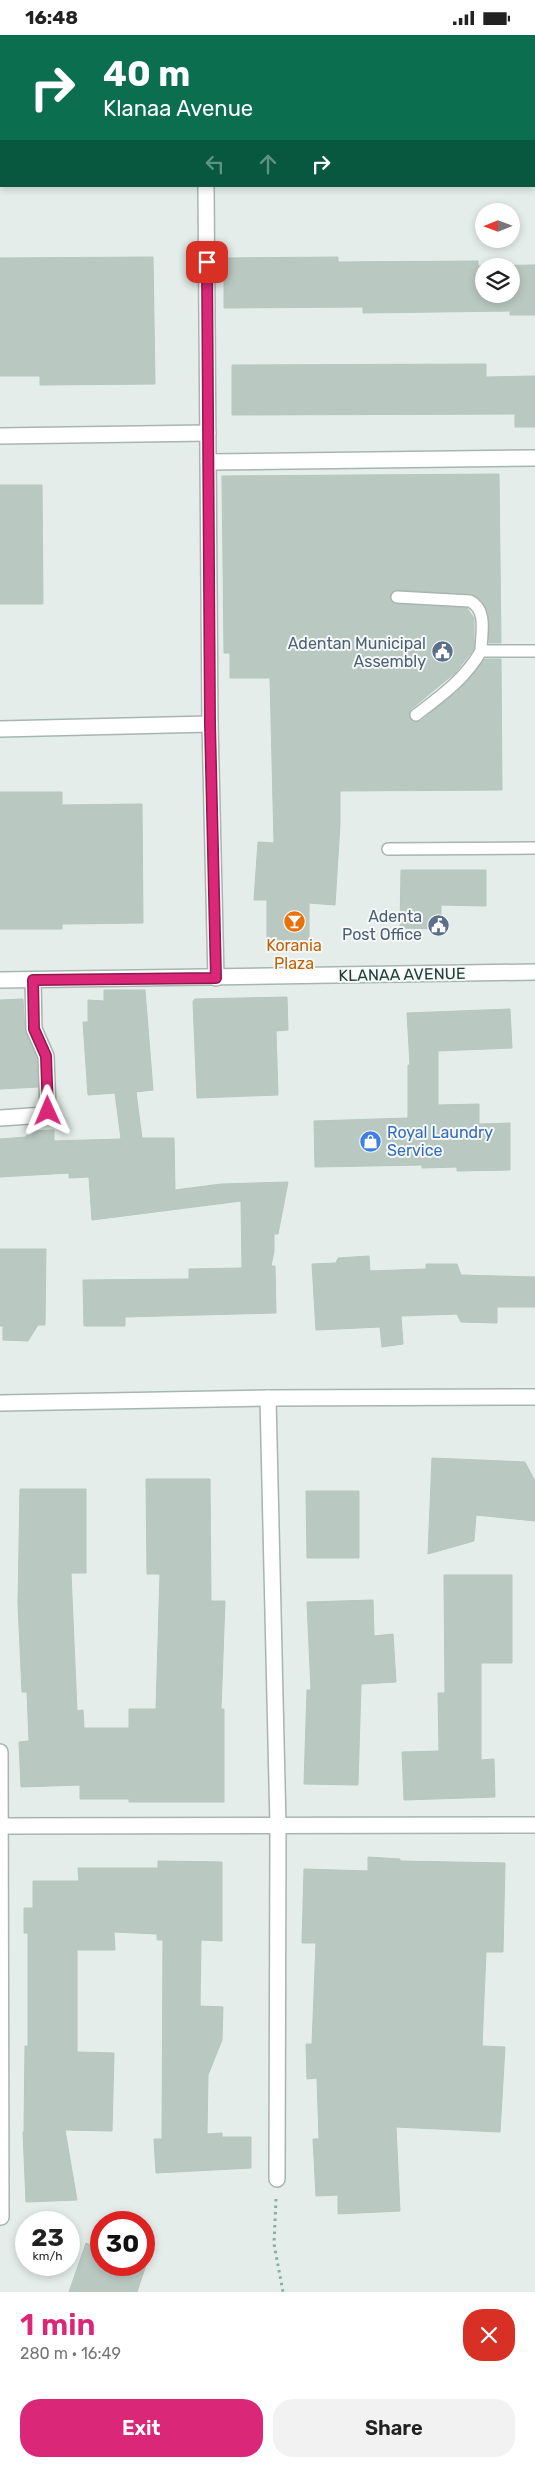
<!DOCTYPE html>
<html lang="en">
<head>
<meta charset="utf-8">
<style>
  :root { --surface:#fff; --page:#f2f2f2; --text:#222; --muted:#767676; --accent:#db2777 }
  body { margin:0; font-family:Rubik,sans-serif; background:var(--page); color:var(--text); height:100vh; display:flex; flex-direction:column; font-size:19px; white-space:nowrap }
  * { box-sizing:border-box; margin:0 }
  p { font-size:16px; color:var(--muted) }
  .icon { flex:none; width:28px; height:28px; fill:none; stroke:currentColor; stroke-width:2; stroke-linecap:round; stroke-linejoin:round }
  .map { position:relative; height:2257px; overflow:hidden }
  .sheet { display:flex; flex-direction:column; background:var(--surface); flex:1 }
  .sheet>* { flex:none }
  .guide { position:absolute; left:0px; top:0px; width:535px; height:152px; box-shadow:0 2px 8px #0003; background:#0b6e4f; color:#fff; overflow:hidden }
  .needle { width:32px; rotate:269deg }
  .tools { position:absolute; left:475px; top:168px; display:grid; gap:10px }
  .tools a { display:grid; place-items:center; width:45px; height:45px; border-radius:50%; background:var(--surface); box-shadow:0 2px 8px #0003; font-size:25px }
  .speed { position:absolute; left:15px; top:2176px; display:flex; gap:10px; font-size:25px; font-weight:700; text-align:center }
  .speed>* { display:grid; place-content:center; width:65px; height:65px; border-radius:50%; background:var(--surface); box-shadow:0 2px 8px #0003; line-height:1 }
  .speed small { font-size:12px; font-weight:400 }
  .speed .limit { border:8px solid #d22; background:#fff; color:#111 }
  .pin { position:absolute; display:grid; place-items:center; width:42px; height:42px; color:#fff; margin:-21px; border-radius:10px; box-shadow:0 2px 8px #0006 }
  .me { position:absolute; width:55px; margin:-28px; rotate:359deg; stroke-linejoin:round; filter:drop-shadow(0 0 4px #0008) }
  .turn { display:flex; align-items:center; gap:18px; height:105px; padding:0 20px; font-size:22px }
  .turn .icon { width:65px; height:65px; stroke-width:2.5 }
  .turn b { display:block; font-size:35px; line-height:42px }
  .lanes { display:flex; align-items:center; height:48px; padding:0 20px; background:#0003; justify-content:center; gap:25px; direction:ltr }
  .lanes .off { opacity:.35 }
  .round { display:grid; place-items:center; flex:none; width:52px; height:52px; border-radius:20px; background:var(--page) }
  .headline { display:flex; align-items:center; justify-content:space-between; height:85px; padding:0 20px }
  h1 { font-size:30px; font-weight:600; line-height:38px; color:var(--accent) }
  .primary-button { display:flex; gap:10px; margin-top:auto; padding:10px 20px }
  .primary-button a { flex:1; height:58px; border-radius:20px; background:var(--accent); color:#fff; font-size:20px; font-weight:600; line-height:58px; text-align:center }
  .primary-button a+a { background:var(--page); color:var(--text) }
  .status { display:flex; justify-content:space-between; align-items:center; height:35px; padding:0 25px; background:var(--surface); direction:ltr }
  .status svg { height:14px; fill:currentColor }
  .map>svg:first-child { display:block }
  .building { fill:#bac8c2; stroke:#b7c6c0; fill-rule:evenodd }
  .lines { fill:none; stroke-linecap:round; stroke-linejoin:round }
  .lane-casing { stroke:#a7b5b0; stroke-width:14 }
  .street-casing { stroke:#a7b5b0; stroke-width:18 }
  .path { stroke:#86afa3; stroke-width:3; stroke-dasharray:2.5 4; stroke-linecap:butt }
  .lane { stroke:#fff; stroke-width:11 }
  .street { stroke:#fff; stroke-width:15 }
  .route-casing { stroke:#8e194d; stroke-width:12 }
  .route { stroke:#db2777; stroke-width:9 }
  .labels { text-anchor:middle; stroke-width:4; stroke-linejoin:round; paint-order:stroke }
  .service-label { font-size:16px; fill:#4e5e75; stroke:#f5f9f7; text-anchor:end }
  .food-label { font-size:16px; fill:#c56008; stroke:#f5f9f7 }
  .street-label { font-size:16px; fill:#243e38; stroke:#f5f9f7 }
  .shop-label { font-size:16px; fill:#366cbe; stroke:#f5f9f7; text-anchor:start }
</style>
</head>
<body>
<div class="status"><b>16:48</b><svg viewBox="0 0 49 12"><path d="M0 12V9h3v3zM5 12V6h3v6zM10 12V3h3v9zM15 12V0h3v12zM26 1h20v11H26zM47 4h2v5h-2z"/></svg></div>
<div class="map">
<svg width="535" height="2257" viewBox="0 0 535 2257">
  <rect width="100%" height="100%" fill="#e4ede9"/>
  <g class="building">
    <polygon points="153,222 155,349 40,350 40,341 0,341 0,223"/>
    <path d="M338,222V227L478,226V231L535,230V280H510V276L363,278V272L224,273V223ZM484,231H511V259H484Z"/>
    <polygon points="486,329 486,342 535,341 535,392 515,392 515,379 232,380 232,330"/>
    <polygon points="499,439 501,608 489,608 488,579 482,566 474,560 397,555 391,558 390,562 393,568 397,569 467,573 474,583 474,614 455,638 411,674 409,680 413,687 421,686 457,657 485,624 501,624 502,755 340,756 340,789 335,870 309,868 309,915 267,916 267,865 254,865 258,807 274,808 270,643 230,643 230,618 224,618 222,441"/>
    <polygon points="0,450 42,450 43,569 0,569"/>
    <polygon points="0,757 62,757 62,770 142,769 143,888 62,889 62,894 0,894"/>
    <polygon points="401,835 486,835 486,871 441,870 441,894 400,893"/>
    <polygon points="104,955 145,955 153,1055 136,1057 142,1103 174,1103 175,1155 221,1149 288,1147 278,1199 274,1199 274,1216 271,1231 275,1231 276,1278 125,1282 125,1291 84,1291 83,1245 189,1244 189,1234 242,1233 241,1166 92,1185 89,1142 69,1143 69,1138 0,1142 0,1104 26,1102 29,1096 54,1095 54,1106 121,1104 115,1058 88,1060 83,987 88,987 88,965 104,966"/>
    <polygon points="287,962 288,995 276,996 278,1060 197,1063 193,966 195,964"/>
    <polygon points="23,964 25,997 37,1023 38,1052 0,1054 0,965"/>
    <polygon points="510,974 512,1013 438,1016 438,1070 479,1069 479,1089 510,1088 510,1135 457,1136 457,1132 422,1133 422,1130 315,1132 314,1086 408,1083 408,1030 410,1030 407,978"/>
    <polygon points="0,1214 46,1214 45,1290 38,1290 28,1306 3,1305 3,1291 0,1291"/>
    <polygon points="369,1221 370,1236 426,1234 426,1229 457,1229 461,1240 535,1242 535,1272 497,1272 497,1288 461,1287 457,1279 401,1281 403,1309 382,1312 380,1292 316,1295 312,1229 336,1228 338,1223"/>
    <polygon points="432,1423 525,1427 535,1446 535,1486 476,1480 474,1506 428,1519"/>
    <polygon points="146,1444 210,1444 211,1566 225,1566 221,1674 224,1674 224,1767 129,1767 129,1764 80,1764 80,1750 21,1752 19,1707 29,1706 27,1657 22,1657 18,1568 20,1454 86,1454 86,1538 71,1538 77,1676 83,1675 84,1693 129,1693 129,1674 156,1674 160,1539 147,1539"/>
    <polygon points="306,1456 359,1456 359,1523 307,1523"/>
    <polygon points="444,1540 512,1540 512,1628 481,1628 481,1725 494,1724 495,1762 404,1765 402,1717 439,1716 438,1658 445,1658"/>
    <polygon points="373,1565 374,1601 393,1599 396,1647 361,1649 358,1750 304,1749 307,1655 311,1655 307,1567"/>
    <polygon points="368,1822 400,1824 400,1826 505,1828 503,1917 486,1917 482,2011 505,2012 500,2097 396,2092 400,2176 338,2179 338,2160 316,2161 313,2104 319,2104 317,2043 307,2044 306,2009 312,2009 316,1908 302,1908 304,1834 368,1836"/>
    <polygon points="158,1826 222,1827 222,1906 201,1905 200,1971 223,1972 222,2005 208,2040 207,2099 222,2098 222,2102 251,2102 251,2133 156,2138 154,2104 162,2104 163,1905 157,1905 157,1899 114,1897 115,1915 77,1915 77,2017 114,2018 112,2096 65,2095 77,2165 26,2167 23,2097 24,2097 25,2011 28,2011 28,1898 24,1898 24,1873 33,1873 33,1846 79,1846 78,1833 158,1833"/>
    <polygon points="86,2208 101,2214 101,2230 146,2230 137,2257 69,2257"/>
  </g>
  <g class="lines">
    <defs>
      <g id="lane">
        <path d="M397,562L470,566C488,575 481,599 481,616"/>
        <path d="M416,680C441,661 465,644 481,616H535"/>
        <polyline points="388,814 535,813"/>
      </g>
      <g id="street">
        <polyline points="131,0 131,1"/>
        <polyline points="517,0 517,1"/>
        <polyline points="534,131 535,131"/>
        <polyline points="0,141 1,141"/>
        <polyline points="206,151 210,689 216,943"/>
        <polyline points="0,401 208,398"/>
        <polyline points="208,427 535,423"/>
        <polyline points="0,694 210,689"/>
        <polyline points="0,945 535,937"/>
        <polyline points="0,1083 45,1080 48,1075 46,1021 34,994 33,945"/>
        <polyline points="268,1363 278,1791 277,2144"/>
        <polyline points="0,1368 268,1363 535,1362"/>
        <polyline points="0,1717 1,2182"/>
        <polyline points="0,1791 535,1790"/>
      </g>
    </defs>
    <use href="#lane" class="lane-casing"/>
    <use href="#street" class="street-casing"/>
    <polyline class="path" points="276,2164 274,2209 283,2257"/>
    <use href="#lane" class="lane"/>
    <use href="#street" class="street"/>
  </g>
  <g class="lines">
    <defs>
      <polyline id="route" points="48,1076 46,1021 34,994 33,945 216,943 210,689 207,227"/>
    </defs>
    <use href="#route" class="route-casing"/>
    <use href="#route" class="route"/>
  </g>
  <defs>
    <symbol id="civic-disc" viewBox="-11 -11 22 22"><circle r="9.5" fill="#5c6f8a" stroke="#f5f9f7"/><path d="M-.6-6.5H3V-4.5H.6V-3L4-1V1h2V6H-6V1h2V-1L-.6-3ZM-1.2 2.5V6h2.4V2.5Z" fill="#fff"/></symbol>
    <symbol id="bar-disc" viewBox="-11 -11 22 22"><circle r="9.5" fill="#e8710a" stroke="#f5f9f7"/><path d="M-6-5H6L.8 .8V4.5H3.5V6h-7V4.5H-.8V.8Z" fill="#fff"/></symbol>
    <symbol id="shop-disc" viewBox="-11 -11 22 22"><circle r="9.5" fill="#3f7fe0" stroke="#f5f9f7"/><path d="M-5-2.5h2.3a2.7 3.5 0 0 1 5.4 0H5L5.5 6h-11ZM-1.5-2.5h3a1.5 2.3 0 0 0-3 0Z" fill="#fff"/></symbol>
  </defs>
  <g fill-rule="evenodd">
    <use href="#civic-disc" x="430" y="604" width="25" height="25"/>
    <use href="#bar-disc" x="282" y="874" width="25" height="25"/>
    <use href="#civic-disc" x="426" y="878" width="25" height="25"/>
    <use href="#shop-disc" x="358" y="1094" width="25" height="25"/>
  </g>
  <g class="labels">
    <g class="service-label">
      <text x="426" y="614">Adentan Municipal<tspan x="426" dy="18">Assembly</tspan></text>
      <text x="422" y="887">Adenta<tspan x="422" dy="18">Post Office</tspan></text>
    </g>
    <g class="food-label">
      <text x="294" y="916">Korania<tspan x="294" dy="18">Plaza</tspan></text>
    </g>
    <g class="street-label">
      <text transform="translate(402 939) rotate(-1)" y="6">KLANAA AVENUE</text>
    </g>
    <g class="shop-label">
      <text x="387" y="1103">Royal Laundry<tspan x="387" dy="18">Service</tspan></text>
    </g>
  </g>
</svg>
<div class="tools">
<a><svg class="needle" viewBox="-14 -14 28 28"><path d="M0-13l5 13h-10z" fill="#e53935"/><path d="M0 13l5-13h-10z" fill="#767676"/></svg></a>
<a><svg class="icon" aria-label="layers" viewBox="0 0 24 24"><path d="M12 4l9 5-9 5-9-5zM3 14l9 5 9-5"/></svg></a>
</div>
<div class="speed"><div>23<small>km/h</small></div><div class="limit">30</div></div>
<div class="pin" style="left:207px;top:227px;background:#d93025"><svg class="icon" aria-label="arrive" viewBox="0 0 24 24"><path d="M6 21V4h12l-3 4 3 4H6"/></svg></div>
<svg class="me" style="left:48px;top:1076px" viewBox="-20 -20 40 40"><path d="M0-17L14 15 0 8-14 15z" fill="#db2777" stroke="#fff" stroke-width="4"/></svg>
<div class="guide">
<div class="turn"><svg class="icon" aria-label="right" viewBox="0 0 24 24"><path d="M7 20v-9h11M14 6l5 5-5 5"/></svg><div><b>40 m</b>Klanaa Avenue</div></div>
<div class="lanes"><svg class="icon off" aria-label="left" viewBox="0 0 24 24"><path d="M17 20v-9H6M10 6l-5 5 5 5"/></svg><svg class="icon off" aria-label="ahead" viewBox="0 0 24 24"><path d="M12 20V5M6 11l6-6 6 6"/></svg><svg class="icon" aria-label="right" viewBox="0 0 24 24"><path d="M7 20v-9h11M14 6l5 5-5 5"/></svg></div>
</div>
</div>
<section class="sheet">
<div class="headline"><div><h1>1 min</h1><p>280 m · 16:49</p></div><a class="round" style="background:#d93025;color:#fff"><svg class="icon" aria-label="close" viewBox="0 0 24 24"><path d="M6 6l12 12M18 6L6 18"/></svg></a></div>
<div class="primary-button"><a>Exit</a><a>Share</a></div>
</section>
</body>
</html>
